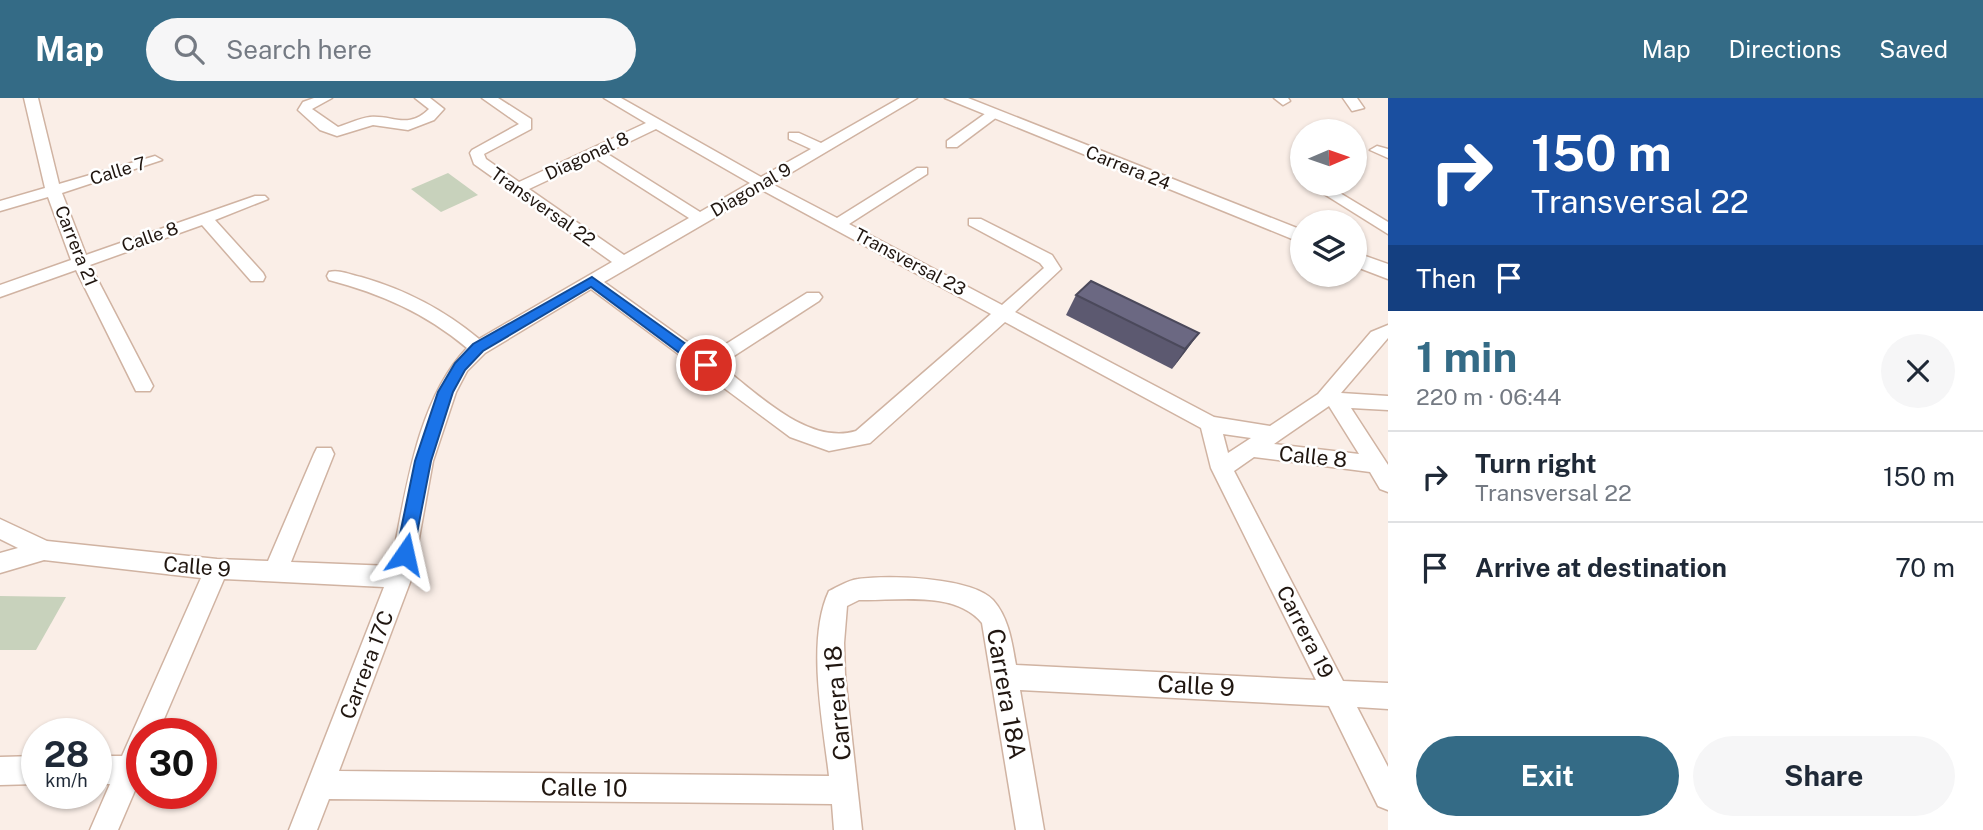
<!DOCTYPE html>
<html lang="en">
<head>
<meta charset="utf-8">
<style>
  :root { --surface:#fff; --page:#f6f6f7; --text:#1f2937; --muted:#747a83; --line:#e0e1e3; --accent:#346b86 }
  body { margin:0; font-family:"Public Sans",sans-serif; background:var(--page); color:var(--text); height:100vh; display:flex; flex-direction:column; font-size:26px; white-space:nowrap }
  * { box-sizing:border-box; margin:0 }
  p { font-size:23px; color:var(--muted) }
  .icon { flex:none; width:38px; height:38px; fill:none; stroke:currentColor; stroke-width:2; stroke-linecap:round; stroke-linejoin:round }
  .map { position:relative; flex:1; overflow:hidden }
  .sheet { display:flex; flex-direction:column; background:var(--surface); width:595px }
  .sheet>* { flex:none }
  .banner { background:#1a4fa0; color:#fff; overflow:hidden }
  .needle { width:46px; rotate:88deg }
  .controls { position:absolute; left:1290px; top:21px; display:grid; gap:14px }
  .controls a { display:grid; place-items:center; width:77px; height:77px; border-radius:50%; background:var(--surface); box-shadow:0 2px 5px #0004; font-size:35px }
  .speed { position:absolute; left:21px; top:620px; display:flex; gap:14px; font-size:35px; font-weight:700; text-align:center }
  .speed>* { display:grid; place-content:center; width:91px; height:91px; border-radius:50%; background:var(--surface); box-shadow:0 2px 5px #0004; line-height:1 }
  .speed small { font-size:18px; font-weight:400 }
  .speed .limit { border:10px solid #d22; background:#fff; color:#111 }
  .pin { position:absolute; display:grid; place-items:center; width:60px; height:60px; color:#fff; margin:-30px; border:4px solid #fff; border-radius:50%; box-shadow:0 2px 7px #0007 }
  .me { position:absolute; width:77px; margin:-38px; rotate:11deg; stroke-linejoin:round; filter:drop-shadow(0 0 5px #0008) }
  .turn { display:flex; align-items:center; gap:24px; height:147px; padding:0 28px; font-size:32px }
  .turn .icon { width:91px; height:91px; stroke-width:2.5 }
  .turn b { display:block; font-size:49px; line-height:60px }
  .then { display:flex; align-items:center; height:66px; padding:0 28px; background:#0003; gap:14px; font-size:26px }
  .round { display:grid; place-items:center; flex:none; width:74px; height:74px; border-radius:37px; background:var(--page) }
  .head { display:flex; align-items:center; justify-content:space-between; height:119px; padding:0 28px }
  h1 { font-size:42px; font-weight:700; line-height:52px; color:var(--accent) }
  .action { display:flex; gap:14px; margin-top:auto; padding:14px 28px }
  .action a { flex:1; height:80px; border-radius:42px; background:var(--accent); color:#fff; font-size:28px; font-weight:700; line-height:80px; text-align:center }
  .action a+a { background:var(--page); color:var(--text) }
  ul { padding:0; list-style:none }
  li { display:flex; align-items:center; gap:21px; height:91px; padding:0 28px; border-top:2px solid var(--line) }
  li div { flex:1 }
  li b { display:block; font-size:26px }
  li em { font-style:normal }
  header { display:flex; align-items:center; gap:42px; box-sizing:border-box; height:98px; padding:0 35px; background:var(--accent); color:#fff }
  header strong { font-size:33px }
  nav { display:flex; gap:38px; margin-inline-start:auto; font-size:24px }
  .search { width:490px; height:63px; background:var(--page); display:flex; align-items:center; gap:18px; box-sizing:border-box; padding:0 24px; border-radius:38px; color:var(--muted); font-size:26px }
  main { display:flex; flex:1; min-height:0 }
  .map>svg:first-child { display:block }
  .green { fill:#c8d2bc }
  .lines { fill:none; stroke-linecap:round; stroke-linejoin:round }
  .minor-casing { stroke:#d0b3a2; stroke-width:3 }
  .major-casing { stroke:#d0b3a2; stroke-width:3 }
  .minor { fill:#fff; fill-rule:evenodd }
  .major { fill:#fff; fill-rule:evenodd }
  .wall { fill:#5c5970 }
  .shaded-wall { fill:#4b495b }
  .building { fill:#6b6882; stroke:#4b495b; stroke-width:2 }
  .route { fill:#1a73e8; stroke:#114b97; stroke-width:2 }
  .labels { text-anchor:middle; stroke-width:5; stroke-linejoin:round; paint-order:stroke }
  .far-street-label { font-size:18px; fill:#201610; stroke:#fff }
  .street-label { font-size:21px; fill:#201610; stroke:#fff }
  .near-street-label { font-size:24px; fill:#201610; stroke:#fff }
</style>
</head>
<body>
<header>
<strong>Map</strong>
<div class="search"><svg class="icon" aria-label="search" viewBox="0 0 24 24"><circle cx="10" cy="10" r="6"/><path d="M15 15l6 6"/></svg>Search here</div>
<nav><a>Map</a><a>Directions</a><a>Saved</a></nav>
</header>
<main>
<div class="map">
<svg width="1388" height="732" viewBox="0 0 1388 732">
  <rect width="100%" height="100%" fill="#faeee7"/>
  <g class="green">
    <polygon points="448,75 478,97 441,114 411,91"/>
    <polygon points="0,498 66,499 36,552 0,552"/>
  </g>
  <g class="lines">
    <defs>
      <g id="minor">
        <polygon points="24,0 38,0 59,86 155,58 162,62 62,95 86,157 255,98 265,98 268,101 215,122 263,175 265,179 263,183 251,183 202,127 90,167 153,288 150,293 136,293 76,172 0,199 0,187 71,162 48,99 0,113 0,103 45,90"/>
        <path d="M314,0H332L312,11L338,29C348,26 360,20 370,19C393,17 408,32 429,11L415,0H430L444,11L434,22L408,32L373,27L337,38L320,32L298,12L303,4Z"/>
        <path d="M482,0H498L531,21V31L484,56L486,61L519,84L646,25L604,0H621L761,79L811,51L789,41V35H799L821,45L900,0H917L772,86L837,120L917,70H927V76L849,126L1002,207L1044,170L1040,165L969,127V121H981L1052,157L1061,171L1015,214L1214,319L1270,328L1318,296L1371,234L1388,227V240L1341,295L1388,298V312L1351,310L1388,367V394L1380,391L1370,374L1254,359L1234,373L1343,583L1388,585V611L1357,609L1388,669V712L1378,708L1329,608L1020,592L1044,732H1016L982,525C955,492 897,503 859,502L847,508L844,545L845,577L862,732H834L832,706L329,701L317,732H289L384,489L224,481L158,635H142V676L118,732H90L110,686H96V658H122L201,480L44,462L0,475V455L18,450L0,441V421L47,443L217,461L268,463L314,356L317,350H331L334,356L291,464L391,468C405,399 416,303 467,250C425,215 382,196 329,182L327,178L329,174C339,171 351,177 361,179C406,192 443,211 479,241L612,164L474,66L470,55L472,52L519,26ZM656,31L750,85L700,114L606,55ZM595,60L689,120L624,157L529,91ZM762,92L991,216L856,333C808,348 756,294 720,267L819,203L822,199L819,195H807L707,258L604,184ZM591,191L790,339L829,353L870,345L1005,224L1201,330L1211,370L1316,582L1016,567C1012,545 1009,520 993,502C971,479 889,477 858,481C848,482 838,489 829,493C806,542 823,625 829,678L339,673L412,479L433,363L456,294L467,273L485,255ZM1329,308L1359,356L1274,346L1281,341ZM1223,336L1251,340L1228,355Z"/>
        <polygon points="1274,0 1288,0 1290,3 1283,7"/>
        <polygon points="1343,0 1357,0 1364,10 1352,13"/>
        <polygon points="989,13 1001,16 957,49 947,49 947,43"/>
        <polygon points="1377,48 1388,51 1388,60 1370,52"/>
        <polygon points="1308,86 1325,86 1388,124 1388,136"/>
        <polygon points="37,658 37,686 0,687 0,659"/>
      </g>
      <g id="major">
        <polygon points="945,0 968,0 1302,132 1302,145"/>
        <polygon points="1354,154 1388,166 1388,181 1354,168"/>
      </g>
    </defs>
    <use href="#minor" class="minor-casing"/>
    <use href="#major" class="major-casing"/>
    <use href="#minor" class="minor"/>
    <use href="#major" class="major"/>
  </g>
  <polygon class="wall" points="1076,197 1199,235 1185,254 1172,271 1066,217"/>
  <polygon class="shaded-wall" points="1199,235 1185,254 1172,271 1185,251"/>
  <polygon class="building" points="1091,183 1199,235 1185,251 1076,197"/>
  <polygon class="route" points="592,179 711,264 711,271 701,271 591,189 483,253 465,272 453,294 431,363 413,456 411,461 398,461 396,456 415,363 438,294 455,265 473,246"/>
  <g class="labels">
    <g class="far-street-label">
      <text transform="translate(587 58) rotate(-25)" y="6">Diagonal 8</text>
      <text transform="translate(1128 70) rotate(22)" y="6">Carrera 24</text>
      <text transform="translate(118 73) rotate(-17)" y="6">Calle 7</text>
      <text transform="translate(751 92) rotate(-30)" y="6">Diagonal 9</text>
      <text transform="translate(543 109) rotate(35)" y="6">Transversal 22</text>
      <text transform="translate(150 139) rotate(-19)" y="6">Calle 8</text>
      <text transform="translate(76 148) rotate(68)" y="6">Carrera 21</text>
      <text transform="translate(910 164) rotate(28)" y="6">Transversal 23</text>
    </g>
    <g class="street-label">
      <text transform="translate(1313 359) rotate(6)" y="7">Calle 8</text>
      <text transform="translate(197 469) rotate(5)" y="7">Calle 9</text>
      <text transform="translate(1305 534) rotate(63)" y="7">Carrera 19</text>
      <text transform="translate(367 567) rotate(-69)" y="7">Carrera 17C</text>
    </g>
    <g class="near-street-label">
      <text transform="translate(1196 588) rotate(3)" y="8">Calle 9</text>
      <text transform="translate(1006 596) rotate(80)" y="8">Carrera 18A</text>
      <text transform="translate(838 605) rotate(-95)" y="8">Carrera 18</text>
      <text transform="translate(584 690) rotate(1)" y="8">Calle 10</text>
    </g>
  </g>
</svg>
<div class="controls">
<a><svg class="needle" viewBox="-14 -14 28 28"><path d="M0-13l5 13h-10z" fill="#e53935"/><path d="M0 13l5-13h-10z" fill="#747a83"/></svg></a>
<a><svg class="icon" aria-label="layers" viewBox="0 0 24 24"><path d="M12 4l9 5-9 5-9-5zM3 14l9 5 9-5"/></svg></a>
</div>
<div class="speed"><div>28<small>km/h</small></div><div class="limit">30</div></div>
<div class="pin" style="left:706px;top:267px;background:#d93025"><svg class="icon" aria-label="arrive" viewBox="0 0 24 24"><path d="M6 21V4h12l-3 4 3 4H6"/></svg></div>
<svg class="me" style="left:405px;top:456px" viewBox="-20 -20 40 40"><path d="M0-17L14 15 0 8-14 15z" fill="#1a73e8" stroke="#fff" stroke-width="4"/></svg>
</div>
<section class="sheet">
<div class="banner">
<div class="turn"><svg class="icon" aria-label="right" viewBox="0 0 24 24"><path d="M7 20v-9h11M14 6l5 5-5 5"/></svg><div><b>150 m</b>Transversal 22</div></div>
<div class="then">Then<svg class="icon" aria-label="arrive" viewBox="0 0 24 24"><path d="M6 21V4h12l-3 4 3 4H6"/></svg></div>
</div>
<div class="head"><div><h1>1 min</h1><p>220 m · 06:44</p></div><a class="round"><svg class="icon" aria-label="close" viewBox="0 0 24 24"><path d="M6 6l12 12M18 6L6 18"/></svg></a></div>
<ul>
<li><svg class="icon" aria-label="right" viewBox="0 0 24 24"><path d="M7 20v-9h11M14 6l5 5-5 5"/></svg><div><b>Turn right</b><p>Transversal 22</p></div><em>150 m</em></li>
<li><svg class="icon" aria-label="arrive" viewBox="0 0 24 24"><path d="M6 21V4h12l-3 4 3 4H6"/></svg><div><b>Arrive at destination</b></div><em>70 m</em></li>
</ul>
<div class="action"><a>Exit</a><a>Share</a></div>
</section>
</main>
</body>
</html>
